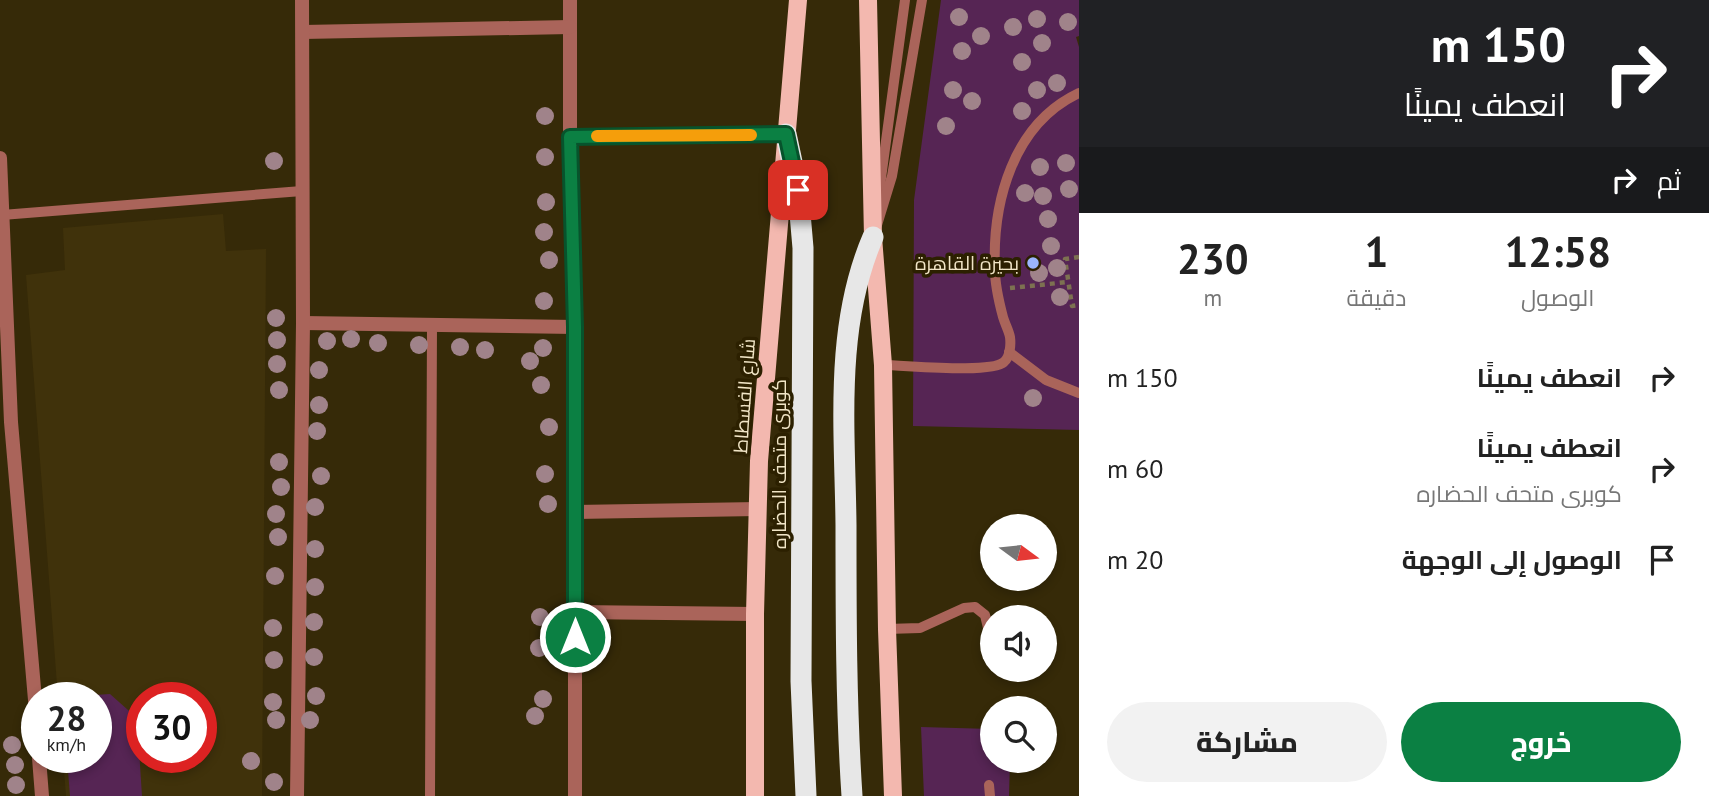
<!DOCTYPE html>
<html lang="ar">
<head>
<meta charset="utf-8">
<style>
  :root { --surface:#fff; --page:#f2f2f2; --text:#222; --muted:#767676; --accent:#0b8043 }
  body { margin:0; font-family:"PT Sans",Cairo,sans-serif; background:var(--page); color:var(--text); direction:rtl; height:100vh; display:flex; flex-direction:column; font-size:26px; white-space:nowrap }
  * { box-sizing:border-box; margin:0 }
  p { font-size:23px; color:var(--muted) }
  .icon { flex:none; width:38px; height:38px; fill:none; stroke:currentColor; stroke-width:2; stroke-linecap:round; stroke-linejoin:round }
  .map { position:relative; flex:1; overflow:hidden; direction:ltr }
  .details { display:flex; flex-direction:column; background:var(--surface); width:630px }
  .details>* { flex:none }
  .banner { background:#202124; color:#fff; overflow:hidden }
  .needle { width:46px; rotate:105deg }
  .buttons { position:absolute; left:980px; top:514px; display:grid; gap:14px }
  .buttons a { display:grid; place-items:center; width:77px; height:77px; border-radius:50%; background:var(--surface); box-shadow:0 4px 10px #0003; font-size:35px }
  .speed { position:absolute; left:21px; top:682px; display:flex; gap:14px; font-size:35px; font-weight:700; text-align:center }
  .speed>* { display:grid; place-content:center; width:91px; height:91px; border-radius:50%; background:var(--surface); box-shadow:0 4px 10px #0003; line-height:1 }
  .speed small { font-size:18px; font-weight:400 }
  .speed .limit { border:10px solid #d22; background:#fff; color:#111 }
  .pin { position:absolute; display:grid; place-items:center; width:60px; height:60px; color:#fff; margin:-30px; border-radius:14px; box-shadow:0 4px 10px #0006 }
  .me { position:absolute; width:77px; margin:-38px; rotate:0deg; stroke-linejoin:round; filter:drop-shadow(0 0 5px #0008) }
  .turn { display:flex; align-items:center; gap:24px; height:147px; padding:0 28px; font-size:32px }
  .turn .icon { width:91px; height:91px; stroke-width:2.5 }
  .turn b { display:block; font-size:49px; line-height:60px }
  .then { display:flex; align-items:center; height:66px; padding:0 28px; background:#0003; gap:14px; font-size:26px }
  .eta { display:flex; justify-content:space-evenly; align-items:center; height:119px; text-align:center }
  .eta b { font-size:42px; font-weight:800; line-height:49px }
  .primary-button { display:flex; gap:14px; margin-top:auto; padding:14px 28px }
  .primary-button a { flex:1; height:80px; border-radius:42px; background:var(--accent); color:#fff; font-size:28px; font-weight:800; line-height:80px; text-align:center }
  .primary-button a+a { background:var(--page); color:var(--text) }
  ul { padding:0; list-style:none }
  li { display:flex; align-items:center; gap:21px; height:91px; padding:0 28px }
  li div { flex:1 }
  li b { display:block; font-size:26px }
  li em { font-style:normal }
  main { display:flex; flex:1; min-height:0 }
  .map>svg:first-child { display:block }
  .built { fill:#40320b; fill-rule:evenodd }
  .green { fill:#562554 }
  .lines { fill:none; stroke-linecap:round; stroke-linejoin:round }
  .path { stroke:#7d7151; stroke-width:4.5; stroke-dasharray:5 5; stroke-linecap:butt }
  .service { stroke:#aa645a; stroke-width:10 }
  .minor { stroke:#aa645a; stroke-width:14 }
  .primary { stroke:#f3b8af; stroke-width:18 }
  .motorway { stroke:#e7e7e7; stroke-width:21 }
  .tree { fill:#a0838a }
  .route-casing { stroke:#07532c; stroke-width:18 }
  .route { stroke:#0b8043; stroke-width:12 }
  .slow { stroke:#f59e0b; stroke-width:12 }
  .poi-dot { fill:#9bb5fd; stroke:#2c2000; stroke-width:2.5 }
  .labels { text-anchor:middle; stroke-width:7; stroke-linejoin:round; paint-order:stroke }
  .poi-label { font-size:19px; fill:#f1e5c6; stroke:#2c2000; text-anchor:end }
  .street-label { font-size:19px; fill:#f1e5c6; stroke:#2c2000 }
</style>
</head>
<body>
<main>
<section class="details">
<div class="banner">
<div class="turn"><svg class="icon" aria-label="right" viewBox="0 0 24 24"><path d="M7 20v-9h11M14 6l5 5-5 5"/></svg><div><b>150 m</b>انعطف يمينًا</div></div>
<div class="then">ثم<svg class="icon" aria-label="right" viewBox="0 0 24 24"><path d="M7 20v-9h11M14 6l5 5-5 5"/></svg></div>
</div>
<div class="eta">
<div><b>12:58</b><p>الوصول</p></div>
<div><b>1</b><p>دقيقة</p></div>
<div><b>230</b><p>m</p></div>
</div>
<ul>
<li><svg class="icon" aria-label="right" viewBox="0 0 24 24"><path d="M7 20v-9h11M14 6l5 5-5 5"/></svg><div><b>انعطف يمينًا</b></div><em>150 m</em></li>
<li><svg class="icon" aria-label="right" viewBox="0 0 24 24"><path d="M7 20v-9h11M14 6l5 5-5 5"/></svg><div><b>انعطف يمينًا</b><p>كوبرى متحف الحضاره</p></div><em>60 m</em></li>
<li><svg class="icon" aria-label="arrive" viewBox="0 0 24 24"><path d="M6 21V4h12l-3 4 3 4H6"/></svg><div><b>الوصول إلى الوجهة</b></div><em>20 m</em></li>
</ul>
<div class="primary-button"><a>خروج</a><a>مشاركة</a></div>
</section>
<div class="map">
<svg width="1079" height="796" viewBox="0 0 1079 796">
  <rect width="100%" height="100%" fill="#362a08"/>
  <path class="built" d="M223,214L226,251L266,249L262,796H66L63,758H96V698H58L26,275L65,270L63,228ZM142,698H201V758H142Z"/>
  <g class="green">
    <polygon points="941,0 1079,0 1079,36 1076,37 1079,47 1079,430 913,426 914,200"/>
    <polygon points="110,694 137,718 142,796 70,796 67,758 96,758 96,698 63,697"/>
    <polygon points="921,727 992,729 992,761 1010,761 1009,796 924,796"/>
  </g>
  <g class="lines">
    <g class="path">
      <polyline points="1079,257 1065,259 1072,306 1079,305"/>
      <polyline points="1010,288 1068,282"/>
    </g>
    <g class="service">
      <polyline points="879,193 905,0"/>
      <polyline points="2,215 302,191"/>
      <polyline points="877,225 892,176 922,0"/>
      <polyline points="1009,352 1046,380 1079,393"/>
      <path d="M883,365C905,365 991,374 1004,362C1010,357 1011,345 1010,337C1009,331 1005,324 1003,317C999,302 995,286 995,270C992,202 1013,124 1079,93"/>
      <polyline points="887,629 920,628 964,608 975,607 985,615 992,645"/>
      <polyline points="989,785 990,796"/>
      <polyline points="430,796 432,325"/>
    </g>
    <g class="minor">
      <polyline points="570,0 570,137 575,327 575,796"/>
      <polyline points="303,32 570,27"/>
      <polyline points="570,137 786,134"/>
      <polyline points="0,158 11,422 37,723"/>
      <polyline points="303,323 575,327"/>
      <polyline points="575,512 758,509"/>
      <polyline points="575,612 755,614"/>
      <polyline points="39,758 42,796"/>
      <polyline points="297,796 303,323 302,0"/>
    </g>
    <g class="primary">
      <polyline points="868,0 873,237 883,365 887,629 893,796"/>
      <polyline points="755,796 755,614 759,461 798,0"/>
    </g>
    <g class="motorway">
      <polyline points="786,134 798,190 803,248 801,681 806,796"/>
      <path d="M852,796C846,706 846,616 846,525C845,429 834,327 873,237"/>
    </g>
  </g>
  <g class="tree">
    <circle cx="959" cy="17" r="9"/>
    <circle cx="1037" cy="19" r="9"/>
    <circle cx="1068" cy="22" r="9"/>
    <circle cx="1013" cy="27" r="9"/>
    <circle cx="981" cy="36" r="9"/>
    <circle cx="1042" cy="43" r="9"/>
    <circle cx="962" cy="51" r="9"/>
    <circle cx="1022" cy="62" r="9"/>
    <circle cx="1057" cy="83" r="9"/>
    <circle cx="953" cy="90" r="9"/>
    <circle cx="1037" cy="90" r="9"/>
    <circle cx="972" cy="101" r="9"/>
    <circle cx="1022" cy="111" r="9"/>
    <circle cx="545" cy="116" r="9"/>
    <circle cx="946" cy="126" r="9"/>
    <circle cx="545" cy="157" r="9"/>
    <circle cx="274" cy="161" r="9"/>
    <circle cx="1066" cy="163" r="9"/>
    <circle cx="1040" cy="167" r="9"/>
    <circle cx="1069" cy="189" r="9"/>
    <circle cx="1025" cy="193" r="9"/>
    <circle cx="1043" cy="196" r="9"/>
    <circle cx="546" cy="202" r="9"/>
    <circle cx="1048" cy="219" r="9"/>
    <circle cx="544" cy="232" r="9"/>
    <circle cx="1051" cy="246" r="9"/>
    <circle cx="549" cy="260" r="9"/>
    <circle cx="1057" cy="268" r="9"/>
    <circle cx="1039" cy="273" r="9"/>
    <circle cx="1060" cy="297" r="9"/>
    <circle cx="544" cy="301" r="9"/>
    <circle cx="276" cy="318" r="9"/>
    <circle cx="351" cy="339" r="9"/>
    <circle cx="277" cy="340" r="9"/>
    <circle cx="327" cy="341" r="9"/>
    <circle cx="378" cy="343" r="9"/>
    <circle cx="419" cy="345" r="9"/>
    <circle cx="460" cy="347" r="9"/>
    <circle cx="543" cy="348" r="9"/>
    <circle cx="485" cy="350" r="9"/>
    <circle cx="530" cy="361" r="9"/>
    <circle cx="277" cy="364" r="9"/>
    <circle cx="319" cy="370" r="9"/>
    <circle cx="541" cy="385" r="9"/>
    <circle cx="279" cy="390" r="9"/>
    <circle cx="1033" cy="398" r="9"/>
    <circle cx="319" cy="405" r="9"/>
    <circle cx="549" cy="427" r="9"/>
    <circle cx="317" cy="431" r="9"/>
    <circle cx="279" cy="462" r="9"/>
    <circle cx="545" cy="474" r="9"/>
    <circle cx="321" cy="476" r="9"/>
    <circle cx="281" cy="487" r="9"/>
    <circle cx="548" cy="504" r="9"/>
    <circle cx="315" cy="507" r="9"/>
    <circle cx="276" cy="514" r="9"/>
    <circle cx="278" cy="537" r="9"/>
    <circle cx="315" cy="549" r="9"/>
    <circle cx="275" cy="576" r="9"/>
    <circle cx="315" cy="587" r="9"/>
    <circle cx="540" cy="617" r="9"/>
    <circle cx="314" cy="622" r="9"/>
    <circle cx="273" cy="628" r="9"/>
    <circle cx="539" cy="648" r="9"/>
    <circle cx="314" cy="657" r="9"/>
    <circle cx="274" cy="660" r="9"/>
    <circle cx="316" cy="696" r="9"/>
    <circle cx="543" cy="699" r="9"/>
    <circle cx="273" cy="702" r="9"/>
    <circle cx="535" cy="716" r="9"/>
    <circle cx="276" cy="720" r="9"/>
    <circle cx="310" cy="720" r="9"/>
    <circle cx="12" cy="745" r="9"/>
    <circle cx="251" cy="761" r="9"/>
    <circle cx="15" cy="765" r="9"/>
    <circle cx="274" cy="782" r="9"/>
    <circle cx="16" cy="785" r="9"/>
  </g>
  <g class="lines">
    <defs>
      <polyline id="route" points="575,637 575,327 570,137 786,134 798,190"/>
    </defs>
    <use href="#route" class="route-casing"/>
    <use href="#route" class="route"/>
    <polyline class="slow" points="597,136 751,135"/>
  </g>
  <circle class="poi-dot" cx="1033" cy="263" r="7"/>
  <g class="labels">
    <g class="poi-label">
      <text x="1019" y="270">بحيرة القاهرة</text>
    </g>
    <g class="street-label">
      <text transform="translate(744 396) rotate(-86)" y="7">شارع الفسطاط</text>
      <text transform="translate(779 464) rotate(-90)" y="7">كوبرى متحف الحضاره</text>
    </g>
  </g>
</svg>
<div class="buttons">
<a><svg class="needle" viewBox="-14 -14 28 28"><path d="M0-13l5 13h-10z" fill="#e53935"/><path d="M0 13l5-13h-10z" fill="#767676"/></svg></a>
<a><svg class="icon" aria-label="sound" viewBox="0 0 24 24"><path d="M4 9h4l5-4v14l-5-4H4zM17 9q2 3 0 6"/></svg></a>
<a><svg class="icon" aria-label="search" viewBox="0 0 24 24"><circle cx="10" cy="10" r="6"/><path d="M15 15l6 6"/></svg></a>
</div>
<div class="speed"><div>28<small>km/h</small></div><div class="limit">30</div></div>
<div class="pin" style="left:798px;top:190px;background:#d93025"><svg class="icon" aria-label="arrive" viewBox="0 0 24 24"><path d="M6 21V4h12l-3 4 3 4H6"/></svg></div>
<svg class="me" style="left:575px;top:637px" viewBox="-20 -20 40 40"><circle r="17" fill="#0b8043" stroke="#fff" stroke-width="3"/><path d="M0-11L8 9 0 5-8 9z" fill="#fff"/></svg>
</div>
</main>
</body>
</html>
